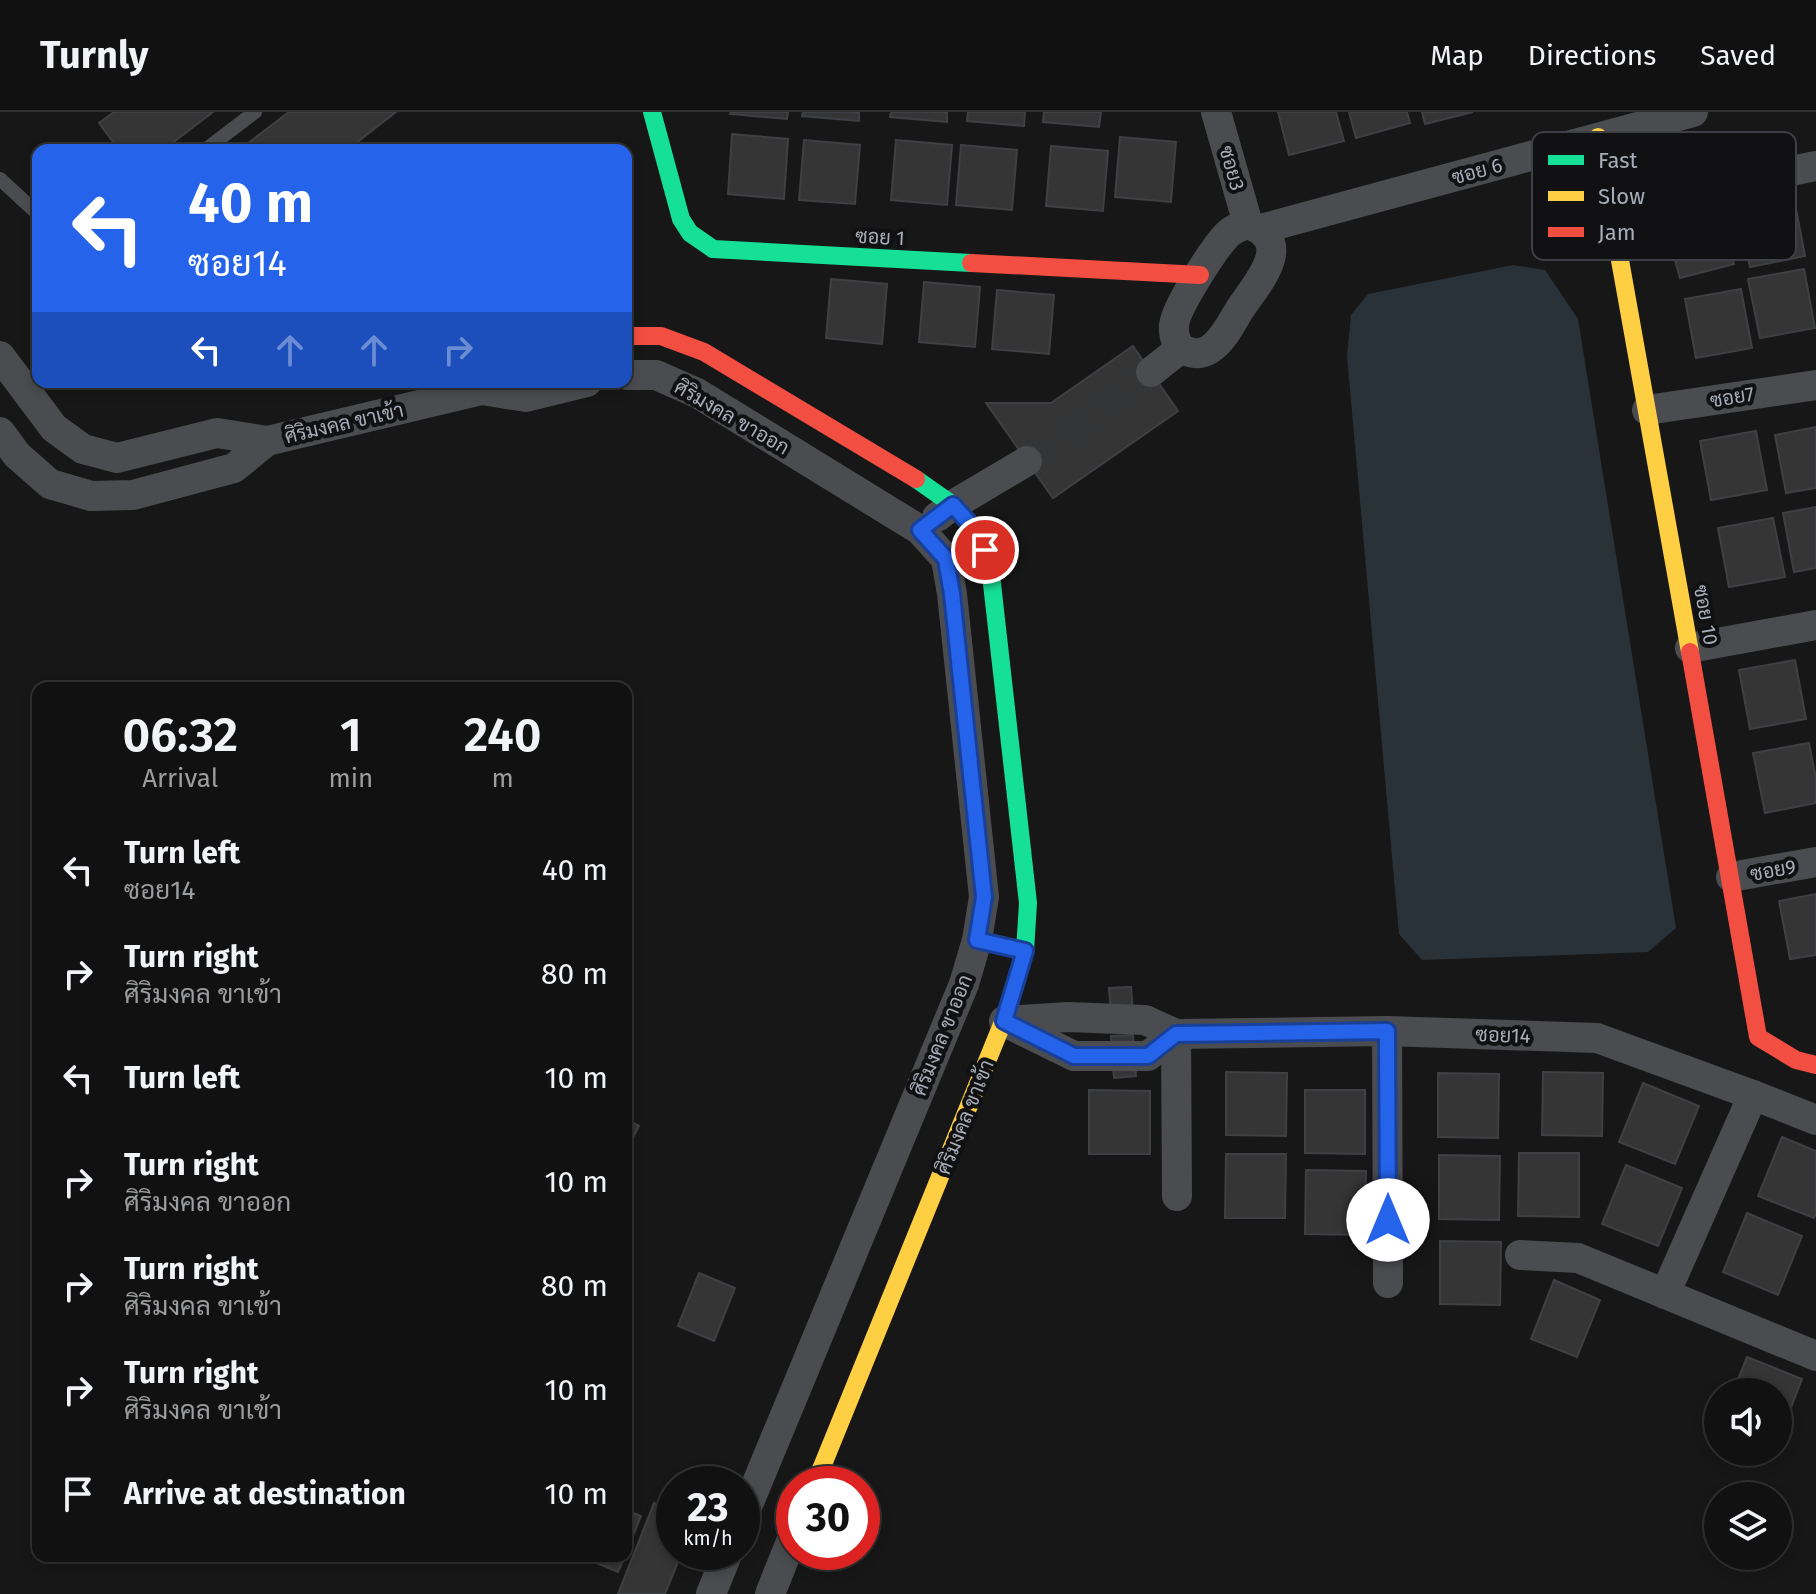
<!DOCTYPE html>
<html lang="en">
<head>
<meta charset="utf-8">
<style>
  :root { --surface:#111; --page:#1e1f1f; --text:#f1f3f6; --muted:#9c9d9f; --line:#303131 }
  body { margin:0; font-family:"Fira Sans",Sarabun,sans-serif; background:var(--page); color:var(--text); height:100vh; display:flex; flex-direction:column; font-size:30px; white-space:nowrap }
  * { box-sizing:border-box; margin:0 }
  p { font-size:26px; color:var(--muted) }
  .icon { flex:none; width:44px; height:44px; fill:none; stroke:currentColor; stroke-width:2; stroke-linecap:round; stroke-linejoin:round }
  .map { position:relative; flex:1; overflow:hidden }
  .details { position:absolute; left:32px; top:570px; width:600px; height:880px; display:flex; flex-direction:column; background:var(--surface); border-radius:16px; box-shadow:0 4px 12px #0003,0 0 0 2px var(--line) }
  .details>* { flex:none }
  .banner { position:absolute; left:32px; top:32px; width:600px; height:244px; border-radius:16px; box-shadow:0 4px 12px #0003,0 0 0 2px var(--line); background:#2563eb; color:#fff; overflow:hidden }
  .controls { position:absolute; left:1704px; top:1266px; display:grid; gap:16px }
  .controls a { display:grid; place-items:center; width:88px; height:88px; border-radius:50%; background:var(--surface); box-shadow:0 4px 12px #0003,0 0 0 2px var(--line); font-size:40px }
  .speed { position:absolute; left:656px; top:1354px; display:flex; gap:16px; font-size:40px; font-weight:700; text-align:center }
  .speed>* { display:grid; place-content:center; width:104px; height:104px; border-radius:50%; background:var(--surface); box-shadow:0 4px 12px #0003,0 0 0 2px var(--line); line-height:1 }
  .speed small { font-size:20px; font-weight:400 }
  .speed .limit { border:12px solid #d22; background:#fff; color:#111 }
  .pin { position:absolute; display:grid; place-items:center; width:68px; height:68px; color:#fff; margin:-34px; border:4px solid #fff; border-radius:50%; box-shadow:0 2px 8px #0007 }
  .me { position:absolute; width:88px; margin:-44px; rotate:0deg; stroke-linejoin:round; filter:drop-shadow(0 0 6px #0008) }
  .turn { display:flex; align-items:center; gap:28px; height:168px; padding:0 24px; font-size:36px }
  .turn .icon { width:104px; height:104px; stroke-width:2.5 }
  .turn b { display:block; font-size:56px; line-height:68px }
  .lanes { display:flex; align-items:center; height:76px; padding:0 24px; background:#0003; justify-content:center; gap:40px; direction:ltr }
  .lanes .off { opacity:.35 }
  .eta { display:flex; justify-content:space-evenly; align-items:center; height:136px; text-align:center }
  .eta b { font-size:48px; font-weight:600; line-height:56px }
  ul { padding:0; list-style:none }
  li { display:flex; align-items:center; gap:24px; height:104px; padding:0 24px }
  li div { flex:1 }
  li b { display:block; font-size:30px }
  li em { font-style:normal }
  header { display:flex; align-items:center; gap:48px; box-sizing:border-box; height:112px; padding:0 40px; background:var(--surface); border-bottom:2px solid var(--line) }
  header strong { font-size:38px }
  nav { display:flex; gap:44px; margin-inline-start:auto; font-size:28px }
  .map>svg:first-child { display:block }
  .water { fill:#2a3239 }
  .building { fill:#353536; stroke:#3f4043; stroke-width:2 }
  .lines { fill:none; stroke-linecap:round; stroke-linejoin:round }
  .street-tunnel { stroke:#343537; stroke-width:30; stroke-dasharray:30 15; stroke-linecap:butt }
  .lane { stroke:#4b4c50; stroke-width:14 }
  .street { stroke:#4b4c50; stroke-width:30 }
  .fast { stroke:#16e098; stroke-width:18 }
  .slow { stroke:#ffcf43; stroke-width:18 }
  .jam { stroke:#f24e42; stroke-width:18 }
  .route-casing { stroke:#184099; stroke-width:20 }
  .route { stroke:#2563eb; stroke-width:14 }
  .labels { text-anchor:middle; stroke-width:8; stroke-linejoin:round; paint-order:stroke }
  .street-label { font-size:20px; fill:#a8adb8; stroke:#111113 }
  .key { fill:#111113; stroke:#3e4045; stroke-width:2 }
  .key-label { font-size:22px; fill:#a8adb8 }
</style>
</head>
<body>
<header>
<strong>Turnly</strong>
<nav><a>Map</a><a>Directions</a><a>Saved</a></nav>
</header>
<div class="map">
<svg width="1816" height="1482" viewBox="0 0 1816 1482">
  <rect width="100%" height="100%" fill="#171717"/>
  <polygon class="water" points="1513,153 1545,158 1578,207 1676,816 1648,840 1422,848 1399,822 1347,244 1351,203 1368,182"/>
  <g class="building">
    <polygon points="114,0 213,0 163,38 119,38 99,11"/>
    <polygon points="289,0 396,0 347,38 245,38 243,35"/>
    <polygon points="731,0 788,0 787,7 730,2"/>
    <polygon points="803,0 859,0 859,9 802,4"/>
    <polygon points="891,0 947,0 947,10 890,5"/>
    <polygon points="968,0 1025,0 1024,14 967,9"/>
    <polygon points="1044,0 1101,0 1099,15 1043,10"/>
    <polygon points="1278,0 1336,0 1344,29 1289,43"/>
    <polygon points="1349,0 1407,0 1410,11 1356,26"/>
    <polygon points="1422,0 1473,0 1425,12"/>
    <polygon points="732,22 788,27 784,87 728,82"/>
    <polygon points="1120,25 1176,30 1171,90 1115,85"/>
    <polygon points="804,28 860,33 855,92 799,88"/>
    <polygon points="896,28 952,33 947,93 891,88"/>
    <polygon points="961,33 1017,38 1012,98 956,93"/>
    <polygon points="1051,34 1108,39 1103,99 1046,94"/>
    <polygon points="1794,86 1805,144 1750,155 1738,96"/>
    <polygon points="1719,94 1734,152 1680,166 1664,108"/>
    <polygon points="1804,157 1815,216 1760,226 1748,167"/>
    <polygon points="831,167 887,172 882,232 826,226"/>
    <polygon points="924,170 980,175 975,235 919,230"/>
    <polygon points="1741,177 1752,236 1696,246 1685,187"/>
    <polygon points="997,178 1054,183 1049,242 992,237"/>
    <polygon points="1133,234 1178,299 1053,386 986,291 1051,291"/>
    <polygon points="1816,315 1816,376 1786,381 1775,323"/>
    <polygon points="1756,319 1767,378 1711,388 1700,329"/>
    <polygon points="1816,395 1816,456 1794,460 1783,401"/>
    <polygon points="1773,406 1785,465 1729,475 1718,416"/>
    <polygon points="1795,548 1806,607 1750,617 1739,558"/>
    <polygon points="1809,631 1816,667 1816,691 1765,701 1753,641"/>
    <polygon points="1816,782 1816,843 1790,847 1779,789"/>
    <polygon points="1131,875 1134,915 1112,917 1109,876"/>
    <polygon points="1133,923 1136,964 1114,966 1111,924"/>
    <polygon points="1226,960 1287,961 1286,1024 1226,1023"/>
    <polygon points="1543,960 1603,961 1602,1024 1542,1023"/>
    <polygon points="1438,961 1499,962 1498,1026 1438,1025"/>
    <polygon points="1643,971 1699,994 1675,1052 1619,1030"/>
    <polygon points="1089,978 1150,979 1150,1042 1089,1042"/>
    <polygon points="1305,978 1365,978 1365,1042 1305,1041"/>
    <polygon points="626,1007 639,1014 626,1039"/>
    <polygon points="1782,1025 1816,1039 1816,1101 1814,1106 1758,1084"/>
    <polygon points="1519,1041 1579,1041 1579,1105 1518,1104"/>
    <polygon points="1226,1042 1286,1042 1285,1106 1225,1106"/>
    <polygon points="1439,1043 1500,1044 1499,1108 1439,1107"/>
    <polygon points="1626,1053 1682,1076 1658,1134 1602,1112"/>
    <polygon points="1306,1058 1366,1059 1365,1123 1305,1122"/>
    <polygon points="1747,1101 1802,1124 1778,1183 1723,1160"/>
    <polygon points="1440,1129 1501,1130 1500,1193 1440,1192"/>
    <polygon points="699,1161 735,1176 714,1229 678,1214"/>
    <polygon points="1554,1168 1600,1188 1577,1245 1531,1227"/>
    <polygon points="1747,1245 1802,1267 1779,1326 1778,1280 1733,1280"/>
    <polygon points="654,1391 674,1399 674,1440 682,1440 665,1482 618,1482"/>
    <polygon points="626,1398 641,1404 626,1441"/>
    <polygon points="580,1444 625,1444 618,1460"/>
  </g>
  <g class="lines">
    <polyline class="street-tunnel" points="1027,349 1078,317 1151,260"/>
    <g class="lane">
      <polyline points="205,38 255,0"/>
      <polyline points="0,67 38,102"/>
    </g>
    <g class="street">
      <polyline points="1216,0 1248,112"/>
      <polyline points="1611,95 1816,54"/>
      <path d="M1248,112C1296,130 1258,170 1240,197C1232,210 1223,229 1210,237C1200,244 1191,241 1180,237C1176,228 1173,223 1174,213C1176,195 1213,138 1226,124C1232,117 1239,115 1248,112Z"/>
      <polyline points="1261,117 1693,0"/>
      <polyline points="0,244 54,316 83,337 117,346 217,321 267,329 482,278 491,270"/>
      <polyline points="1151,260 1180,237"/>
      <polyline points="626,263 656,263 697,281 920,418 946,447 952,482 984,785 977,828 964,872 742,1407"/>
      <polyline points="482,278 526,285 587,270"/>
      <polyline points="1647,298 1816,273"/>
      <polyline points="0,320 17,343 50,372 91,384 133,383 234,356 267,329"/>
      <polyline points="937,405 953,393 1027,349"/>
      <polyline points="1690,536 1816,513"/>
      <polyline points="1731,765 1816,750"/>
      <polyline points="1004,909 1068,905 1145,908 1176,922 1387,919 1597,926 1753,983 1816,1008"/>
      <polyline points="1005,910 1074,944 1148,944 1176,922"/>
      <polyline points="1387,919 1388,1171"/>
      <polyline points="1176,922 1177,1084"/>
      <polyline points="1520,1143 1578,1146 1816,1244"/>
      <polyline points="1665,1182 1753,983"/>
      <polyline points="711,1482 728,1440"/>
      <polyline points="770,1482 794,1422"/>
    </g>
    <g class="fast">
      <polyline points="652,0 681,107 690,121 713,137 971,151"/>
      <polyline points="916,367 953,393 979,422 990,454 1028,791 1025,839 1005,905"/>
    </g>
    <g class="slow">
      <polyline points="1598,25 1690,540"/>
      <polyline points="815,1372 1005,905"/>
    </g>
    <g class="jam">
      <polyline points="971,151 1200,163"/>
      <polyline points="626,224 661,224 704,240 916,367"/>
      <polyline points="1690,540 1758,925 1796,948 1816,953"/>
    </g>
  </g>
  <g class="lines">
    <defs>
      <polyline id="route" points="985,438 979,422 953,393 920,418 946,447 952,482 984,785 977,828 1025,839 1004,909 1074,944 1148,944 1176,922 1387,919 1388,1108"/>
    </defs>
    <use href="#route" class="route-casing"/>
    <use href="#route" class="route"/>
  </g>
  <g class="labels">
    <g class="street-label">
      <text transform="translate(1232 56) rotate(74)" y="7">ซอย3</text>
      <text transform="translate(1477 59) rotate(-15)" y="7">ซอย 6</text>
      <text transform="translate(880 125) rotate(3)" y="7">ซอย 1</text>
      <text transform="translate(1732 285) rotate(-9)" y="7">ซอย7</text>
      <text transform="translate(732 305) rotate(30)" y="7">ศิริมงคล ขาออก</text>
      <text transform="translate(344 311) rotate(-13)" y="7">ศิริมงคล ขาเข้า</text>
      <text transform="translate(1706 503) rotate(80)" y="7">ซอย 10</text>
      <text transform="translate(1773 758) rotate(-10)" y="7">ซอย9</text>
      <text transform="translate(942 923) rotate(-68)" y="7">ศิริมงคล ขาออก</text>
      <text transform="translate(1503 923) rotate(2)" y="7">ซอย14</text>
      <text transform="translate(965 1005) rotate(-68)" y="7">ศิริมงคล ขาเข้า</text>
    </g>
  </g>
  <rect x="1532" y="20" width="264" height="128" rx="12" class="key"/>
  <rect x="1548" y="43" width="36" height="10" fill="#16e098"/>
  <rect x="1548" y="79" width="36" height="10" fill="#ffcf43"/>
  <rect x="1548" y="115" width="36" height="10" fill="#f24e42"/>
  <g class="key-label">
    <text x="1598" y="56">Fast</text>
    <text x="1598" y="92">Slow</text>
    <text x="1598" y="128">Jam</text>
  </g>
</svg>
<div class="controls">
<a><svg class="icon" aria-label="sound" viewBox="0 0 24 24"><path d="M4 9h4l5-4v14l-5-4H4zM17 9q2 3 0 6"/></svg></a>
<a><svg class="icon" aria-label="layers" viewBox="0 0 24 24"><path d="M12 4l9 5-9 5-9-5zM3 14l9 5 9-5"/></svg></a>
</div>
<div class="speed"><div>23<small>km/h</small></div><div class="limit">30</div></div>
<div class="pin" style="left:985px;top:438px;background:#d93025"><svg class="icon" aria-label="arrive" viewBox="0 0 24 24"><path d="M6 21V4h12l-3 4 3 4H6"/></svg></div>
<svg class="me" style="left:1388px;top:1108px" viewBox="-20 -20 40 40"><circle r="19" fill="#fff"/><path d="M0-13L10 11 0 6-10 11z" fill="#2563eb"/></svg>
<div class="banner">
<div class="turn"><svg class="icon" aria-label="left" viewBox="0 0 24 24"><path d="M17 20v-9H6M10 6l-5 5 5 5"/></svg><div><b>40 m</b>ซอย14</div></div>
<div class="lanes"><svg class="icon" aria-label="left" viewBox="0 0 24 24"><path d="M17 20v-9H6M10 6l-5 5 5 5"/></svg><svg class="icon off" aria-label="ahead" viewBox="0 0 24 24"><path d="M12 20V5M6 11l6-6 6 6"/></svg><svg class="icon off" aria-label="ahead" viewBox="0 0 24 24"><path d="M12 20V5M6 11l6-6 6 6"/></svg><svg class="icon off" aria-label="right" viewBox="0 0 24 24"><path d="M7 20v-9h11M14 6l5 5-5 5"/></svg></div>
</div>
<section class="details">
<div class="eta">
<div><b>06:32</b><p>Arrival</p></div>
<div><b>1</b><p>min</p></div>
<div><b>240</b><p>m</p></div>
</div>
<ul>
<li><svg class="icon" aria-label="left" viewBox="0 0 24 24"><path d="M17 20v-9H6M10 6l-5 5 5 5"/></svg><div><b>Turn left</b><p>ซอย14</p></div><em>40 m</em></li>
<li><svg class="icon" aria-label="right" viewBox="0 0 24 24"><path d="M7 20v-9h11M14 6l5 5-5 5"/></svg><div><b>Turn right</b><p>ศิริมงคล ขาเข้า</p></div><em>80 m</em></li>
<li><svg class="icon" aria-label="left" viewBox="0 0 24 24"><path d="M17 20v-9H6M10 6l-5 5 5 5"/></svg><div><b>Turn left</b></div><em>10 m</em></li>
<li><svg class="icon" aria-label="right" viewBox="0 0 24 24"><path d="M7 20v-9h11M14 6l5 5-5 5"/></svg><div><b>Turn right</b><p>ศิริมงคล ขาออก</p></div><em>10 m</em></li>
<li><svg class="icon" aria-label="right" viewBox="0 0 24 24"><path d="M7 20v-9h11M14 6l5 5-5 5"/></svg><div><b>Turn right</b><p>ศิริมงคล ขาเข้า</p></div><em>80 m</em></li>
<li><svg class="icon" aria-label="right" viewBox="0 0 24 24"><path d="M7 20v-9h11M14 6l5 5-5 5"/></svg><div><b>Turn right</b><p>ศิริมงคล ขาเข้า</p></div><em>10 m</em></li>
<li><svg class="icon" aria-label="arrive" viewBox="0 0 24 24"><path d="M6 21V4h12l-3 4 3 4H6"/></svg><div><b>Arrive at destination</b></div><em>10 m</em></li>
</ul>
</section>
</div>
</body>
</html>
